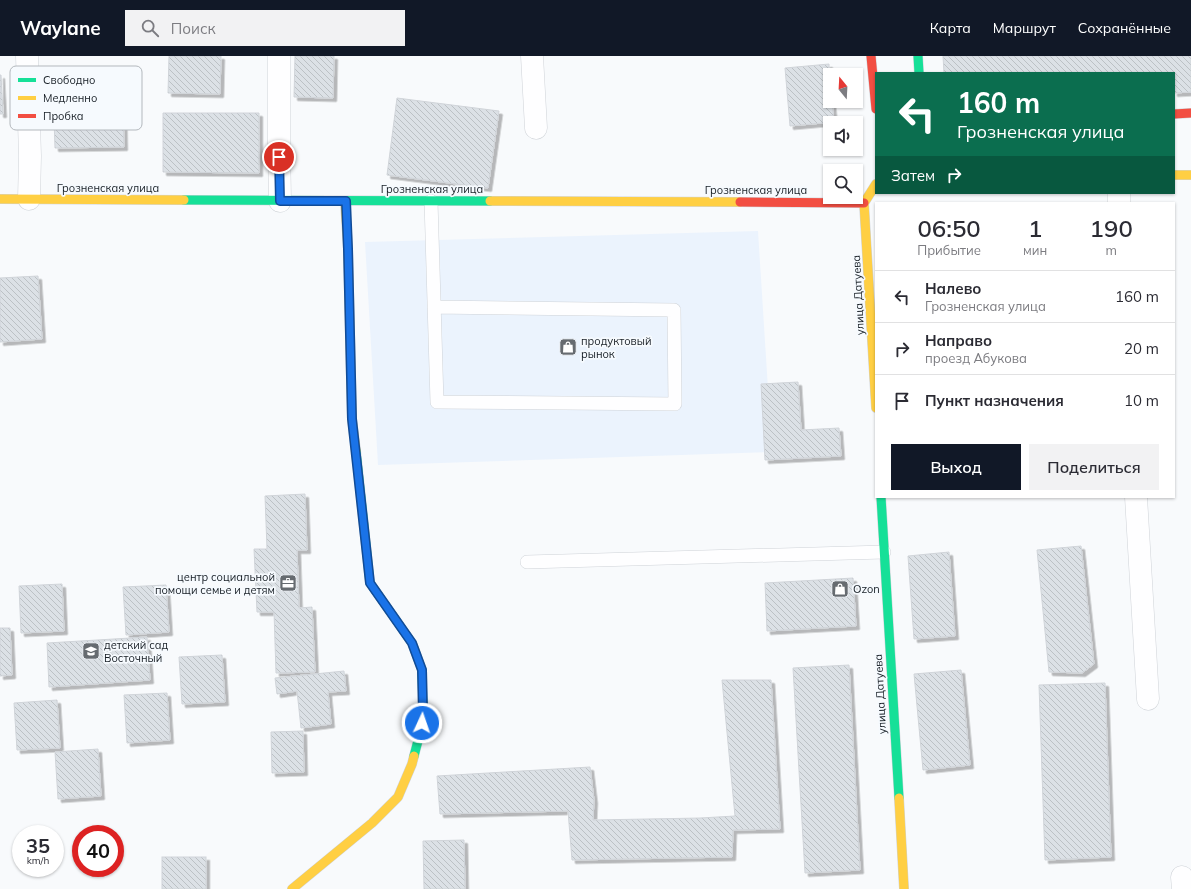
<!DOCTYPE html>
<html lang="ru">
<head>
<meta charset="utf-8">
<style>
  :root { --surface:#fff; --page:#f2f2f3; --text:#2b2b33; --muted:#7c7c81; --line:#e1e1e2; --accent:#111827 }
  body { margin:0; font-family:Mulish,sans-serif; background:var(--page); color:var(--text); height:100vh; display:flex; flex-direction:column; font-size:15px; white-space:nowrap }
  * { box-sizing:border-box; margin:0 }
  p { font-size:13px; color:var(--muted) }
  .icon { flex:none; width:22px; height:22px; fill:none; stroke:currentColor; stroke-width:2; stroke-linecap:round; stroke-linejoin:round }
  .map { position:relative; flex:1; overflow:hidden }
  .drawer { position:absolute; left:875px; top:146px; width:300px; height:296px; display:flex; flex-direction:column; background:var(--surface); border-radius:0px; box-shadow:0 1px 3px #0004 }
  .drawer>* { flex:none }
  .banner { position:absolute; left:875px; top:16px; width:300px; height:122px; border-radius:0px; box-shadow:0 1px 3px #0004; background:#0b6e4f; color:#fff; overflow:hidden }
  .needle { width:26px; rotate:342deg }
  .fabs { position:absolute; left:823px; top:12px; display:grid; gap:8px }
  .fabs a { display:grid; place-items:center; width:40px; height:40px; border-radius:0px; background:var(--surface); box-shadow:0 1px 3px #0004; font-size:20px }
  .speed { position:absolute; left:12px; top:769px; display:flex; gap:8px; font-size:20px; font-weight:700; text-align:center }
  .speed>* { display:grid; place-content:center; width:52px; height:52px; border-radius:50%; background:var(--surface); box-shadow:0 1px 3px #0004; line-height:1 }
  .speed small { font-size:10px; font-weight:400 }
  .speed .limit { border:6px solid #d22; background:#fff; color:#111 }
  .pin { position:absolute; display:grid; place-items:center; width:34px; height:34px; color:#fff; margin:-17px; border:2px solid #fff; border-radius:50%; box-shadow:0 1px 4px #0007 }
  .me { position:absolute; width:44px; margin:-22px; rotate:3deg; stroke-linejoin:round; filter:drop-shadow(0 0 3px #0008) }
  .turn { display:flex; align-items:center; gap:14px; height:84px; padding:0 16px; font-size:18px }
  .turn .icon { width:52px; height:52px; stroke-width:2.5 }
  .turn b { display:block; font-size:28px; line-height:34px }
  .then { display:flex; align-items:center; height:38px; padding:0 16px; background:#0003; gap:8px; font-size:15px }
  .eta { display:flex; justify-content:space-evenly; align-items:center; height:68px; text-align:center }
  .eta b { font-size:24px; font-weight:600; line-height:28px }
  .primary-button { display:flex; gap:8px; margin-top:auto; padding:8px 16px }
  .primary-button a { flex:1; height:46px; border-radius:0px; background:var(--accent); color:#fff; font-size:16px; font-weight:600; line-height:46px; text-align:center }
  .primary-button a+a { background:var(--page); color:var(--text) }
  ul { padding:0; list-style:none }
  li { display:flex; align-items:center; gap:12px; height:52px; padding:0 16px; border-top:1px solid var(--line) }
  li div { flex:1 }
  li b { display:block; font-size:15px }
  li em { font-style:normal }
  header { display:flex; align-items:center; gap:24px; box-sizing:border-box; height:56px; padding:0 20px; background:var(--accent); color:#fff }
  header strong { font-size:19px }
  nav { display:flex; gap:22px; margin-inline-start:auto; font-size:14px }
  .search { width:280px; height:36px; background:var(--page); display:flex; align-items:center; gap:10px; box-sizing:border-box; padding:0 14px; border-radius:0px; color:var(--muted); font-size:15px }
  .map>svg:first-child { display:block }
  .built { fill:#ebf3fd }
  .building { fill:url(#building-back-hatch); stroke:#d0d4d9; filter:url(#shadow) }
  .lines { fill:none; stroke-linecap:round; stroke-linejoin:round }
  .lane-casing { stroke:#cfd3d8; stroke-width:14 }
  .street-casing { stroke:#cfd3d8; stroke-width:23 }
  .fast-casing { stroke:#cfd3d8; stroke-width:10 }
  .slow-casing { stroke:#cfd3d8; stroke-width:10 }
  .jam-casing { stroke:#cfd3d8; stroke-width:10 }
  .lane { stroke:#fefeff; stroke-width:13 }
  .street { stroke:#fefeff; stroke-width:22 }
  .fast { stroke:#16e098; stroke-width:9 }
  .slow { stroke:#ffcf43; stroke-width:9 }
  .jam { stroke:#f24e42; stroke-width:9 }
  .route-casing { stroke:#114b97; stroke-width:10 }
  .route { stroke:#1a73e8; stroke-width:7 }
  .labels { text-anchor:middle; stroke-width:3.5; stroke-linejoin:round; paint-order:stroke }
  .street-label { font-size:11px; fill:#171e25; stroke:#f6fafe }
  .poi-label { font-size:11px; fill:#171e25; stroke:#f6fafe; text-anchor:start }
  .key { fill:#f6fafe; stroke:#b3b8bd; stroke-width:1 }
  .key-label { font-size:11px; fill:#171e25 }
</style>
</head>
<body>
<header>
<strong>Waylane</strong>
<div class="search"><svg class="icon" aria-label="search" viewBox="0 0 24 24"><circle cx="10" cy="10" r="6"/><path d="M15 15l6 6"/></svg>Поиск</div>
<nav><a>Карта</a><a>Маршрут</a><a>Сохранённые</a></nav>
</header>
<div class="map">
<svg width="1191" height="833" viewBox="0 0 1191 833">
  <defs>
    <pattern id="building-back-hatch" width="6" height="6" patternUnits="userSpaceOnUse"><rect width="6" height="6" fill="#dce1e6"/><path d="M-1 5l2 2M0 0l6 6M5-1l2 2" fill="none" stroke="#bcc1c5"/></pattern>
    <filter id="shadow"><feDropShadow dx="3.5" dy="3.5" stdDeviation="0" flood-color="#0004"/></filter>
  </defs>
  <rect width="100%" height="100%" fill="#f8fafc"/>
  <polygon class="built" points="758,175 772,396 378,409 365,186"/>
  <g class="building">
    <polygon points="169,0 221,0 220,38 168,37"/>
    <polygon points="295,0 334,0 333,42 294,41"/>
    <polygon points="943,0 1191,0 1191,36 1174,37 1174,17 944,17"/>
    <polygon points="829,8 830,45 832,45 834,66 790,70 785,12"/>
    <polygon points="0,19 1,19 3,58 0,58"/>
    <polygon points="123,34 124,91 55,92 53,36"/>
    <polygon points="397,42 499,55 488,132 387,119"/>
    <polygon points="163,57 259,57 259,117 163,116"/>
    <polygon points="38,220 42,283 0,286 0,222"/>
    <polygon points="798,326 801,374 839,372 841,400 765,404 761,328"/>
    <polygon points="305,438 307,494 297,494 299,552 312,551 315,616 276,617 274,556 257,556 254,493 267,493 265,440"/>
    <polygon points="1081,490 1094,608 1082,617 1049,616 1037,494"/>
    <polygon points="949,496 955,580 914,583 908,500"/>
    <polygon points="853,522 856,570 767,575 765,527"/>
    <polygon points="62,528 64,575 21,577 19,530"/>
    <polygon points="166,529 169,576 126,579 123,531"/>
    <polygon points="0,572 10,572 12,619 0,620"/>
    <polygon points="147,581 150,624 49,631 47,587"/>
    <polygon points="222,599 225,646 182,648 179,601"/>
    <polygon points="849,609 860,814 805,817 793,612"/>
    <polygon points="961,614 970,709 923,714 914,618"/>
    <polygon points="344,615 346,635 328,636 331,668 301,672 297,635 277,638 275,622"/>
    <polygon points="722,624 771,624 780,773 733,774 732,801 572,804 568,755 440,758 437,720 590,711 594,744 593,764 700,762 735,760"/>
    <polygon points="1105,627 1111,801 1045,804 1039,629"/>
    <polygon points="167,637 170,684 127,687 124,639"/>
    <polygon points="57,644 60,692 17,694 14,647"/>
    <polygon points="303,675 304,716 272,717 271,676"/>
    <polygon points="98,693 101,740 58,743 55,696"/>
    <polygon points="464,784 465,833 424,833 423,785"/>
    <rect x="162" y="801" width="44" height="32"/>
  </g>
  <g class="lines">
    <defs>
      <g id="lane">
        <polyline points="431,145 437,346 675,348 674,254 434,251"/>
        <polyline points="527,506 884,496"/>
      </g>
      <g id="street">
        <polyline points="27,0 30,100 29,143"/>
        <polyline points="279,0 279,87 280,145"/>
        <polyline points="532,0 536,72"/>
        <polyline points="1119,137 1119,147"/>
        <polyline points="1136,441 1148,643"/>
        <polyline points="1182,821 1183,833"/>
      </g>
      <g id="fast">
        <polyline points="918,0 919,17"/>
        <polyline points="184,144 490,145"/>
        <polyline points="356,395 370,527 412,587 422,614 423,656 420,677 414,700"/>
        <polyline points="881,441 899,742"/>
      </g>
      <g id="slow">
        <polyline points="1174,119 1191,119"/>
        <polyline points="876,128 864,147 876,352"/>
        <polyline points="0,143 184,144"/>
        <polyline points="345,145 348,193 352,363 356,395"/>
        <polyline points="490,145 740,146"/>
        <polyline points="899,742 904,833"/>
        <polyline points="292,833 372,767 398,741 412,708 414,700"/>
      </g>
      <g id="jam">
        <polyline points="871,0 876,53"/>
        <polyline points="1174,58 1191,57"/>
        <polyline points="740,146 864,147"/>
      </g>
    </defs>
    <use href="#lane" class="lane-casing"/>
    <use href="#street" class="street-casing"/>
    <use href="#fast" class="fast-casing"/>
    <use href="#slow" class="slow-casing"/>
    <use href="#jam" class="jam-casing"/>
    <use href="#lane" class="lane"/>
    <use href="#street" class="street"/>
    <use href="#fast" class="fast"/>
    <use href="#slow" class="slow"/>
    <use href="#jam" class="jam"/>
  </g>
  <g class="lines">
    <defs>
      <polyline id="route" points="279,101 280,145 346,145 348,193 352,363 370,527 412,587 422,614 423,656 422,667"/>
    </defs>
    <use href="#route" class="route-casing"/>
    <use href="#route" class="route"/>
  </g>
  <defs>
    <symbol id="shop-square" viewBox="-11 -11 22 22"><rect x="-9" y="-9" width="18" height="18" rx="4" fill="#666b70" stroke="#f6fafe"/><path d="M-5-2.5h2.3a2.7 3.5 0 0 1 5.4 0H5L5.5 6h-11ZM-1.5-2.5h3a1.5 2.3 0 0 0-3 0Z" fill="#fff"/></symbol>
    <symbol id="office-square" viewBox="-11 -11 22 22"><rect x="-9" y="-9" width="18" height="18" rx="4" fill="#666b70" stroke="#f6fafe"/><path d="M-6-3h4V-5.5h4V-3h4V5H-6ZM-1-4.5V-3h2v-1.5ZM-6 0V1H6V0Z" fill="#fff"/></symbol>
    <symbol id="school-square" viewBox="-11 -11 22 22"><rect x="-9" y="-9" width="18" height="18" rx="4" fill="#666b70" stroke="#f6fafe"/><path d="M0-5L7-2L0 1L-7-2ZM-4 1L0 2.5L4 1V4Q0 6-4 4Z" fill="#fff"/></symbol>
  </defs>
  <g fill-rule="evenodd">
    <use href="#shop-square" x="558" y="281" width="20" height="20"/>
    <use href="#office-square" x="278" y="517" width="20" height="20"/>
    <use href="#shop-square" x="830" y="523" width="20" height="20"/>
    <use href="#school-square" x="81" y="585" width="20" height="20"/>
  </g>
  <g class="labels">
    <g class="street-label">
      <text x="108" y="136">Грозненская улица</text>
      <text x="432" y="137">Грозненская улица</text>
      <text x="756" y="138">Грозненская улица</text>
      <text transform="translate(858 239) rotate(-93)" y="4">улица Датуева</text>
      <text transform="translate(880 638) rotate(-93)" y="4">улица Датуева</text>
    </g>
    <g class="poi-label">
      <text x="581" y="289">продуктовый<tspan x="581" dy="13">рынок</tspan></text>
      <text x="275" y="525" text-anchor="end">центр социальной<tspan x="275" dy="13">помощи семье и детям</tspan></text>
      <text x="853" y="537">Ozon</text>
      <text x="104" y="593">детский сад<tspan x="104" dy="13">Восточный</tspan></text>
    </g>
  </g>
  <rect x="10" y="10" width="132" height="64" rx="6" class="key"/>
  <rect x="18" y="22" width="18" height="4" fill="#16e098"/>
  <rect x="18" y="40" width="18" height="4" fill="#ffcf43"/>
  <rect x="18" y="58" width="18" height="4" fill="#f24e42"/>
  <g class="key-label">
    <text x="43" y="28">Свободно</text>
    <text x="43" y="46">Медленно</text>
    <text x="43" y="64">Пробка</text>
  </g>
</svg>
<div class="fabs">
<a><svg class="needle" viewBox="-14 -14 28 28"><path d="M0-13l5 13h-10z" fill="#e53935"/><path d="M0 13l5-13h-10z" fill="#7c7c81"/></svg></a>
<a><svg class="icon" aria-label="sound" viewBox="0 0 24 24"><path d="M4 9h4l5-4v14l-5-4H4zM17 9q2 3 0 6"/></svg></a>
<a><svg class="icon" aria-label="search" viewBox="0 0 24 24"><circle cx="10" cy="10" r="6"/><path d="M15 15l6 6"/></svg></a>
</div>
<div class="speed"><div>35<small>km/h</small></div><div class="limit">40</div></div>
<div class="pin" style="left:279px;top:101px;background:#d93025"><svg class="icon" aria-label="arrive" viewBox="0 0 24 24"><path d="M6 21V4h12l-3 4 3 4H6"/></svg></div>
<svg class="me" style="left:422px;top:667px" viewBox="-20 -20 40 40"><circle r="17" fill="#1a73e8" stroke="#fff" stroke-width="3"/><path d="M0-11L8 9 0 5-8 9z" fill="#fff"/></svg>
<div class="banner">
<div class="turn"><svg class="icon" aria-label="left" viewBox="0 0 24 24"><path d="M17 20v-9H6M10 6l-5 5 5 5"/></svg><div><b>160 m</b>Грозненская улица</div></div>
<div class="then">Затем<svg class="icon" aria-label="right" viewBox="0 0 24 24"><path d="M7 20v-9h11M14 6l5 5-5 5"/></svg></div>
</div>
<section class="drawer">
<div class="eta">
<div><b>06:50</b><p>Прибытие</p></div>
<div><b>1</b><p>мин</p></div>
<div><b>190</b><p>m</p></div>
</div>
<ul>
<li><svg class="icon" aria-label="left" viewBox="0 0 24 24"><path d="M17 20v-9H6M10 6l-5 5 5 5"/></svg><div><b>Налево</b><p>Грозненская улица</p></div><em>160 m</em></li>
<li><svg class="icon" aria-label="right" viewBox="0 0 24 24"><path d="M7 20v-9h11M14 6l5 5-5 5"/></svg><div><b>Направо</b><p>проезд Абукова</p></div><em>20 m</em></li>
<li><svg class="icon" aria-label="arrive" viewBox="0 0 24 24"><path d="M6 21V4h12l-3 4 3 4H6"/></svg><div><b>Пункт назначения</b></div><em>10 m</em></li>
</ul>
<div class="primary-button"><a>Выход</a><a>Поделиться</a></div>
</section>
</div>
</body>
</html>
